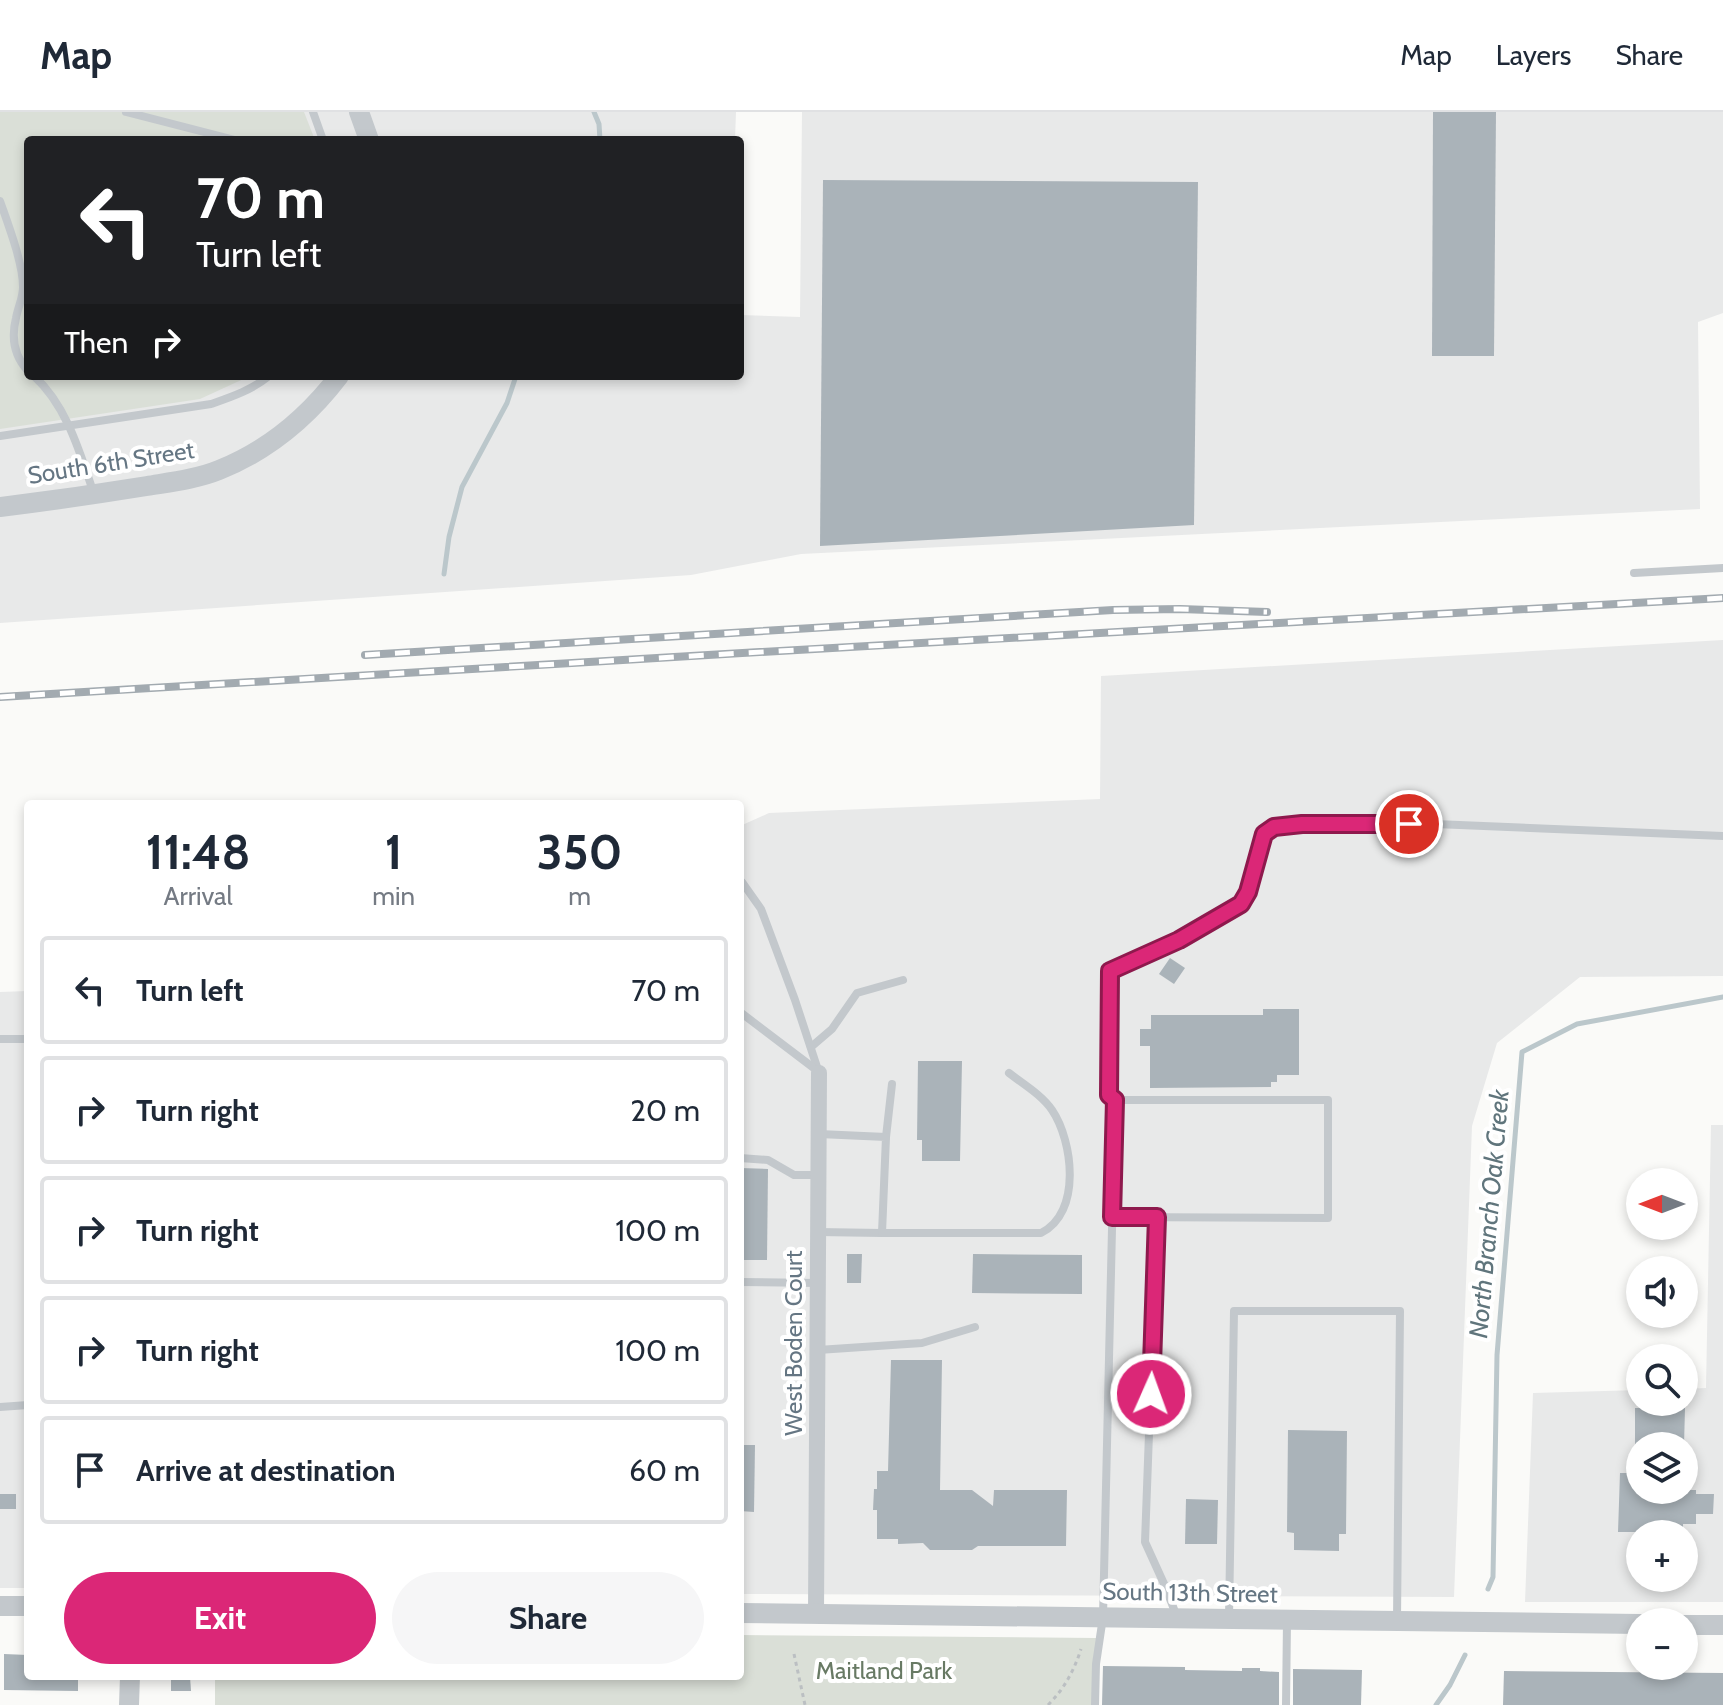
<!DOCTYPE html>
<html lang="en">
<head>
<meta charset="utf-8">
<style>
  :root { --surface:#fff; --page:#f6f6f7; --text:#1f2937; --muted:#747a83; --line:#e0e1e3; --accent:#db2777 }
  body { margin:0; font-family:Cabin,sans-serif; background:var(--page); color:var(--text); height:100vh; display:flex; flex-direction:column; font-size:30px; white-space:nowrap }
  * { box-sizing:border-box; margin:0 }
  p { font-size:26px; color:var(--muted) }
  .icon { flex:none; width:44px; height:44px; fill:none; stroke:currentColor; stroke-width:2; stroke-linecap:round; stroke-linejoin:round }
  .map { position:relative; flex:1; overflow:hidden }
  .panel { position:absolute; left:24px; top:688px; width:720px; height:880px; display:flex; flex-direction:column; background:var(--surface); border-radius:8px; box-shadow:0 4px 12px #0003 }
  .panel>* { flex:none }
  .guide { position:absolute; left:24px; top:24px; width:720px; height:244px; border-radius:8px; box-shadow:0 4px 12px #0003; background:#202124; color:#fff; overflow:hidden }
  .needle { width:52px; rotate:270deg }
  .buttons { position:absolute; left:1626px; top:1056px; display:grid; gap:16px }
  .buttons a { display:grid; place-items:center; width:72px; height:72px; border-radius:50%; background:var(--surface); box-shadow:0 4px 12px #0003; font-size:40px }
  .pin { position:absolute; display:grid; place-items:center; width:68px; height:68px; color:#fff; margin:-34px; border:4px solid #fff; border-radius:50%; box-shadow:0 2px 8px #0007 }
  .me { position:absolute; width:88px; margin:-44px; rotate:2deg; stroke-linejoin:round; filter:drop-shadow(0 0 6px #0008) }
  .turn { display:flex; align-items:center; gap:28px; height:168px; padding:0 40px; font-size:36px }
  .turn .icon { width:104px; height:104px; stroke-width:2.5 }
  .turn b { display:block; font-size:56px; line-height:68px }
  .then { display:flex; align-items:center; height:76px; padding:0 40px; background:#0003; gap:16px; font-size:30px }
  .eta { display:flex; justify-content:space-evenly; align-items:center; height:136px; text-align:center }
  .eta b { font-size:48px; font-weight:700; line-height:56px }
  .action { display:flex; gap:16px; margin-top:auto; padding:16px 40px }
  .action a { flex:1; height:92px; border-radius:48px; background:var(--accent); color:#fff; font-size:32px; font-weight:700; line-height:92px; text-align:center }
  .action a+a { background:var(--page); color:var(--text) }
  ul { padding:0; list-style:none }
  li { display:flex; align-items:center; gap:24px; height:108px; margin:0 16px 12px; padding:0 24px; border:4px solid var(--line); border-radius:8px }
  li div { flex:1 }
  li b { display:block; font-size:30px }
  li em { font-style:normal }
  header { display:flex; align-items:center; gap:48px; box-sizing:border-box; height:112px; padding:0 40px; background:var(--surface); border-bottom:2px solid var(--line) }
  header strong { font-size:38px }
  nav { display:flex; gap:44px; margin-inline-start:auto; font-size:28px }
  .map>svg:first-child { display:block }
  .built { fill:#e8e9e9; fill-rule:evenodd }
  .green { fill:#dadfd7 }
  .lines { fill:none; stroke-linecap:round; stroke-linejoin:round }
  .stream { stroke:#bbc7cb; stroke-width:5 }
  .building { fill:#aab3b9 }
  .path { stroke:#bbbfc2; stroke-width:3; stroke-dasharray:4 4; stroke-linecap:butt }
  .service { stroke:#c3c8cc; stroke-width:8 }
  .minor { stroke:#c3c8cc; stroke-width:16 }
  .tertiary { stroke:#c3c8cc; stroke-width:20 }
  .rail-casing { stroke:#a2aab0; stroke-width:8 }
  .rail { stroke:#fff; stroke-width:5; stroke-dasharray:15; stroke-linecap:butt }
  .route-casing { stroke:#8e194d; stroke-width:20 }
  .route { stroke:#db2777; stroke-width:14 }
  .labels { text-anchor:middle; stroke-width:8; stroke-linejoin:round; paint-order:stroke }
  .street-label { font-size:24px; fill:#657683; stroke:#fff }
  .park-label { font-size:24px; fill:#687a64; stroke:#fff }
  .water-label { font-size:26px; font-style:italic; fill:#60757c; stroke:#fff }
</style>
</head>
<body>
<header>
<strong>Map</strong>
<nav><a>Map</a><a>Layers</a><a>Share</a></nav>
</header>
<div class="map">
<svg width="1723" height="1593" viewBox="0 0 1723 1593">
  <rect width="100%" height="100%" fill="#fafaf8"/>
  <g class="built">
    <polygon points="0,0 736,0 735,28 28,28 28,264 740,264 740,203 800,205 802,0 1723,0 1723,201 1698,210 1700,397 801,442 691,463 0,511"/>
    <polygon points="1723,528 1723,864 1580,865 1497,931 1472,1014 1454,1485 740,1482 740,714 769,701 1100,687 1101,564"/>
    <polygon points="28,879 28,1476 0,1476 0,880"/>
    <path d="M1711,1013H1723V1490H1525L1533,1281L1640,1278V1290H1684V1277L1706,1276ZM1640,1334H1684V1378H1640ZM1640,1422H1684V1466H1640Z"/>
  </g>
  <g class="green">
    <polygon points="0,0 304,0 315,28 28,28 28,264 250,264 200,287 0,317"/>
    <polygon points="740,1523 1096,1526 1095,1593 215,1593 215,1564 740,1564"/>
  </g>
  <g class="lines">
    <g class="stream">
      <polyline points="594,0 599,12 600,28"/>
      <polyline points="444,462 449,425 462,375 507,291 516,264"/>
      <polyline points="1488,1477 1493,1465 1497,1243 1522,940 1577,912 1723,885"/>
      <polyline points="1436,1593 1450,1573 1465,1543"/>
    </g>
  </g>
  <g class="building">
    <polygon points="1433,0 1496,0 1494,244 1432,244"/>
    <polygon points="823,68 1198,70 1194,413 820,434"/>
    <polygon points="1170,846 1185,856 1174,872 1159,862"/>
    <polygon points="1263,897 1299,897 1299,963 1277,963 1277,970 1271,970 1271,975 1150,976 1150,934 1140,934 1140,917 1151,917 1151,903 1263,903"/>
    <polygon points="918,949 962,949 960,1049 922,1049 922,1028 917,1028"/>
    <polygon points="740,1056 768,1057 767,1148 740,1148"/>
    <polygon points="847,1142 862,1142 861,1171 847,1171"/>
    <polygon points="973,1142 1082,1143 1082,1182 972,1181"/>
    <polygon points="891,1248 942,1248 940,1378 972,1378 993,1394 994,1378 1067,1378 1066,1434 978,1434 972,1438 930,1438 923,1431 898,1432 898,1427 877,1427 877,1398 873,1398 874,1377 877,1377 877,1359 888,1359"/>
    <polygon points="1635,1296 1685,1296 1684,1334 1635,1334"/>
    <polygon points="1288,1318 1347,1319 1346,1422 1339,1422 1339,1439 1294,1438 1294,1421 1287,1420"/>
    <polygon points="740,1333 755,1333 754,1400 740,1399"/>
    <polygon points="1620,1361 1640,1361 1640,1378 1696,1378 1696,1382 1714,1382 1713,1402 1696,1402 1696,1412 1683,1412 1683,1422 1637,1422 1637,1420 1618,1420"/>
    <rect x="0" y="1382" width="16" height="15"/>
    <polygon points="1186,1387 1218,1388 1217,1432 1185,1432"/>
    <polygon points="4,1542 28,1543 28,1564 78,1564 78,1579 4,1578"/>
    <polygon points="1103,1554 1185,1555 1185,1558 1242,1559 1242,1556 1260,1556 1260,1559 1279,1560 1279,1593 1102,1593"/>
    <polygon points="1293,1557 1362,1558 1361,1593 1293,1593"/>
    <polygon points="1504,1559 1723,1561 1723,1593 1503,1593"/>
    <polygon points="171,1564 190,1564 191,1579 171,1579"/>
  </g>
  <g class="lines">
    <g class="path">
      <polyline points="794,1542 805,1593"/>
      <path d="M1048,1593C1064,1577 1074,1559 1081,1537"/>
    </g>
    <g class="service">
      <polyline points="126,0 235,28"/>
      <polyline points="313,0 323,28"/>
      <path d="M0,89C8,112 23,151 23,175C23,186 18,195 16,206C11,226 14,244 28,259"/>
      <path d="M34,264C67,294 80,341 94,382"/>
      <path d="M0,324L211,292C231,285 252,278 269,264"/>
      <polyline points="1634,461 1723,456"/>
      <polyline points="740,769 742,770 761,797 795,888 819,961"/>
      <polyline points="740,900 819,960"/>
      <polyline points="0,927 28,927"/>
      <polyline points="811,935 832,917 857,881 903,868"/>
      <polyline points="1115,988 1109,983 1110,859 1179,828 1241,792 1248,780 1264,722 1274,715 1302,712 1435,712 1723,724"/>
      <polyline points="886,1025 892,972"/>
      <polyline points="740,1046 768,1048 794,1063 818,1063"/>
      <polyline points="1157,1105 1145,1430 1165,1474 1177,1505"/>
      <polyline points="818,1120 882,1121 886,1025 819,1022"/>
      <path d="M882,1121H1041C1082,1101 1073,1029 1052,998C1042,983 1023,972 1009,961"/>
      <polyline points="740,1170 818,1171"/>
      <polyline points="818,1238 922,1231 975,1215"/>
      <polyline points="0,1295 28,1293"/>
      <polyline points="1229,1506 1234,1199 1400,1199 1397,1508"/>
      <polyline points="1095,1593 1096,1552 1103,1505 1115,988 1328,988 1328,1106 1112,1105"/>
      <polyline points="1286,1593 1287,1509"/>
    </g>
    <polyline class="minor" points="816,1502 819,961"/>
    <g class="tertiary">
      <polyline points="359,0 369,28"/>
      <path d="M0,395C49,389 98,382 147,374C171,370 197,367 219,358C269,338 307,306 339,264"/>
      <polyline points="0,1494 28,1494"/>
      <polyline points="740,1501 1640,1512"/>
      <polyline points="1684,1513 1723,1513"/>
      <polyline points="129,1593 130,1564"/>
    </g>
    <defs>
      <g id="rail">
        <polyline points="365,543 1113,498 1180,497 1267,500"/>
        <polyline points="0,585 708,543 1723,486"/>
      </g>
    </defs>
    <use href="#rail" class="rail-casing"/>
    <use href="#rail" class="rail"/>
  </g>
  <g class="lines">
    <defs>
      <polyline id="route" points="1151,1282 1157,1105 1112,1105 1115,988 1109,983 1110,859 1179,828 1241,792 1248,780 1264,722 1274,715 1302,712 1409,712"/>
    </defs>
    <use href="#route" class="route-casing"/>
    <use href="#route" class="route"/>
  </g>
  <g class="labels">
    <g class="street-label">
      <text transform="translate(111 351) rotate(-9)" y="8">South 6th Street</text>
      <text transform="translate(794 1231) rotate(-90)" y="8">West Boden Court</text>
      <text transform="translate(1190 1481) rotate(1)" y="8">South 13th Street</text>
    </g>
    <g class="park-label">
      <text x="884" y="1567">Maitland Park</text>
    </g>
    <g class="water-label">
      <text transform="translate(1489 1102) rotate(-85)" y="9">North Branch Oak Creek</text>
    </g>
  </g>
</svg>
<div class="buttons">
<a><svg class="needle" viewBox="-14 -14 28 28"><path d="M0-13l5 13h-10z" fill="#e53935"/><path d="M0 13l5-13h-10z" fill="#747a83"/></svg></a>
<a><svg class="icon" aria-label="sound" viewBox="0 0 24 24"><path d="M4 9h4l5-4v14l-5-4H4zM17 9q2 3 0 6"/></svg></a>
<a><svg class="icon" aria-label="search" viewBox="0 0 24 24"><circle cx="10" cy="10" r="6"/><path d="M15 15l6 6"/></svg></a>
<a><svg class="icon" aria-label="layers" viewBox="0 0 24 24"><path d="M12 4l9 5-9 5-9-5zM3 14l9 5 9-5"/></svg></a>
<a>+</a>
<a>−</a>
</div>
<div class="pin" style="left:1409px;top:712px;background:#d93025"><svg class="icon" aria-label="arrive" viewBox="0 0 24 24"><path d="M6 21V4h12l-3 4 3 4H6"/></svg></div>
<svg class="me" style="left:1151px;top:1282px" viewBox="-20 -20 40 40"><circle r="17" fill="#db2777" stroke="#fff" stroke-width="3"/><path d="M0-11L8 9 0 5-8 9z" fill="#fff"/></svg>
<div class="guide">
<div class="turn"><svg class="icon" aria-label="left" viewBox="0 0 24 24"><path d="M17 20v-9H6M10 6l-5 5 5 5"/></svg><div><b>70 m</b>Turn left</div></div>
<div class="then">Then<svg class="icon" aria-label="right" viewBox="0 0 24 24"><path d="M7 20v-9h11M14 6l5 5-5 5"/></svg></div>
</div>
<section class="panel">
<div class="eta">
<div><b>11:48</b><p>Arrival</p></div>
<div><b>1</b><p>min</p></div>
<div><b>350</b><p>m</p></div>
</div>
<ul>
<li><svg class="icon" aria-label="left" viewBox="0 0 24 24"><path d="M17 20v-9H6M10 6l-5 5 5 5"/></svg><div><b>Turn left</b></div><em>70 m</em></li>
<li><svg class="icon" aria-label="right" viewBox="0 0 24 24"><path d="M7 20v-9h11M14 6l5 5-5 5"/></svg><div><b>Turn right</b></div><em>20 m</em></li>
<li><svg class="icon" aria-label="right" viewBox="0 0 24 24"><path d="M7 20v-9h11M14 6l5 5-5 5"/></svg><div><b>Turn right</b></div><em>100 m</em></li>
<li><svg class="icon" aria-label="right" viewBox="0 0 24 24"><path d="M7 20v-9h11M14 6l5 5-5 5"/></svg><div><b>Turn right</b></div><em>100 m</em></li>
<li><svg class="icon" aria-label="arrive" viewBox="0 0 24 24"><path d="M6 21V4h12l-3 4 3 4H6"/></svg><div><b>Arrive at destination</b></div><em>60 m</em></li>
</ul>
<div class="action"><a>Exit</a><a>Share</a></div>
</section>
</div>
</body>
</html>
